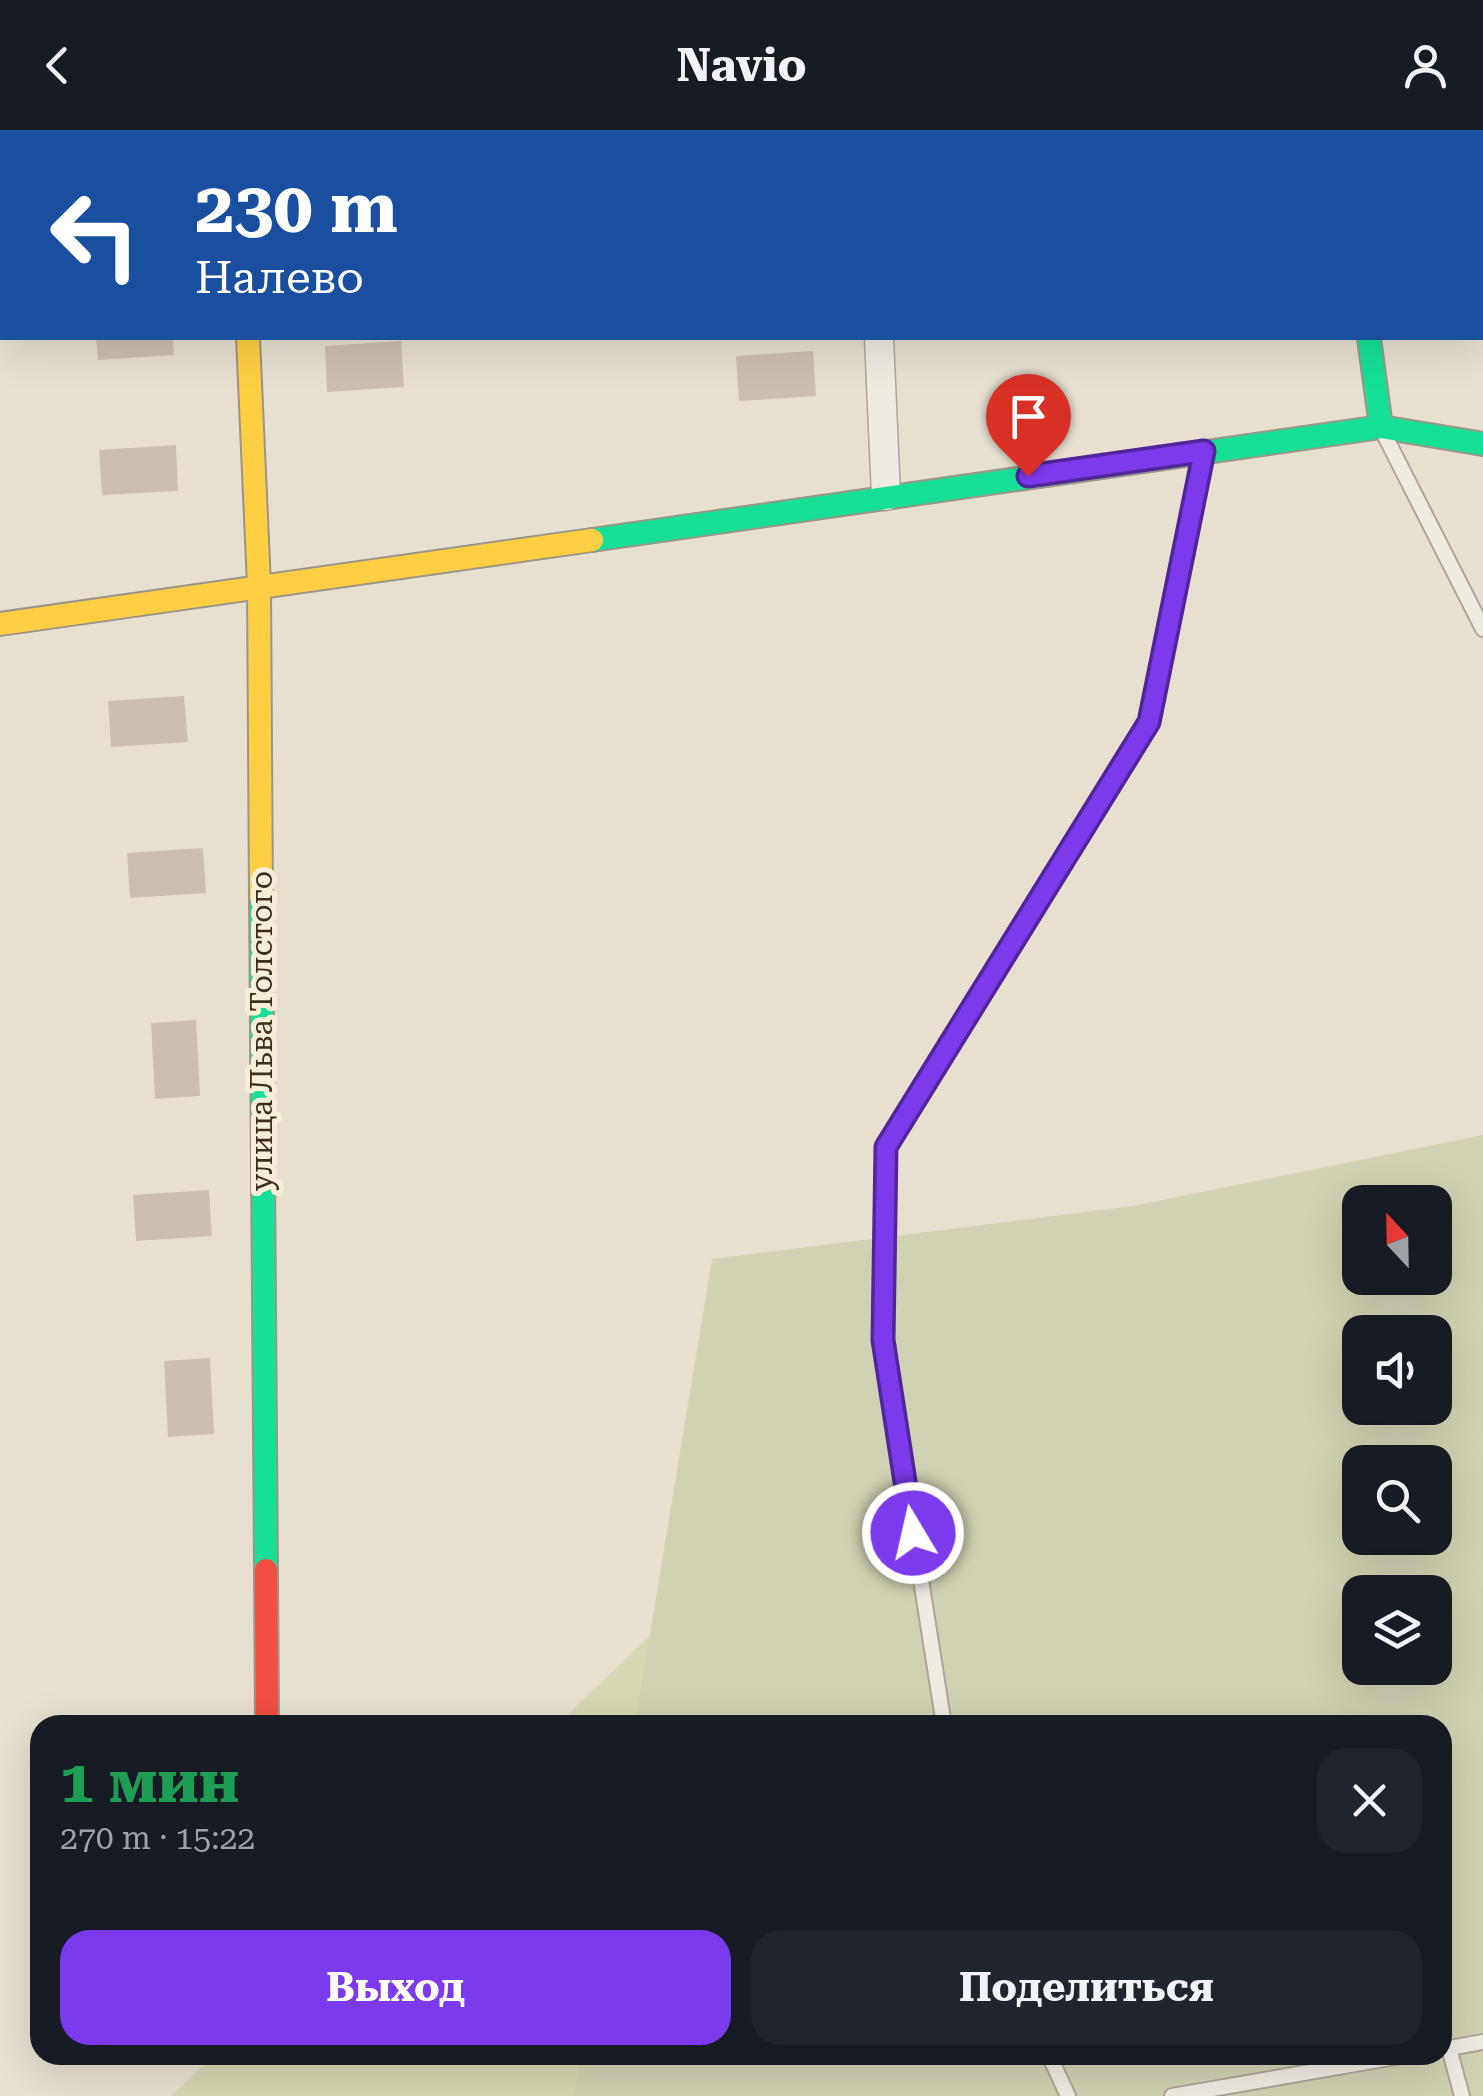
<!DOCTYPE html>
<html lang="ru">
<head>
<meta charset="utf-8">
<style>
  :root { --surface:#171b24; --page:#20242c; --text:#f1f3f6; --muted:#9ea1a6; --accent:#7c3aed }
  body { margin:0; font-family:"Roboto Serif",serif; background:var(--page); color:var(--text); height:100vh; display:flex; flex-direction:column; font-size:38px; white-space:nowrap }
  * { box-sizing:border-box; margin:0 }
  p { font-size:32px; color:var(--muted) }
  .icon { flex:none; width:55px; height:55px; fill:none; stroke:currentColor; stroke-width:2; stroke-linecap:round; stroke-linejoin:round }
  .map { position:relative; flex:1; overflow:hidden }
  .sheet { position:absolute; left:30px; top:1585px; width:1422px; height:350px; display:flex; flex-direction:column; background:var(--surface); border-radius:30px; box-shadow:0 10px 40px #0002 }
  .sheet>* { flex:none }
  .hud { position:absolute; left:0px; top:0px; width:1485px; height:210px; box-shadow:0 10px 40px #0002; background:#1a4fa0; color:#fff; overflow:hidden }
  .needle { width:65px; rotate:338deg }
  .fabs { position:absolute; left:1342px; top:1055px; display:grid; gap:20px }
  .fabs a { display:grid; place-items:center; width:110px; height:110px; border-radius:20px; background:var(--surface); box-shadow:0 10px 40px #0002; font-size:50px }
  .pin { position:absolute; display:grid; place-items:center; width:85px; height:85px; color:#fff; margin:-102px -42px; border-radius:50% 50% 50% 0; rotate:-45deg; box-shadow:0 0 10px #0007 }
  .pin .icon { rotate:45deg }
  .me { position:absolute; width:110px; margin:-55px; rotate:351deg; stroke-linejoin:round; filter:drop-shadow(0 0 8px #0008) }
  .turn { display:flex; align-items:center; gap:35px; height:210px; padding:0 30px; font-size:45px }
  .turn .icon { width:130px; height:130px; stroke-width:2.5 }
  .turn b { display:block; font-size:70px; line-height:85px }
  .round { display:grid; place-items:center; flex:none; width:105px; height:105px; border-radius:30px; background:var(--page) }
  .overview { display:flex; align-items:center; justify-content:space-between; height:170px; padding:0 30px }
  h1 { font-size:60px; font-weight:700; line-height:75px; color:#1e9e55 }
  .button { display:flex; gap:20px; margin-top:auto; padding:20px 30px }
  .button a { flex:1; height:115px; border-radius:30px; background:var(--accent); color:#fff; font-size:40px; font-weight:700; line-height:115px; text-align:center }
  .button a+a { background:var(--page); color:var(--text) }
  header { display:flex; justify-content:space-between; align-items:center; height:130px; padding:0 30px; background:var(--surface); font-size:45px; font-weight:700 }
  .map>svg:first-child { display:block }
  .green { fill:#d6d7b3 }
  .cemetery { fill:#d1d1b3; fill-rule:evenodd }
  .building { fill:#cbbfb2 }
  .lines { fill:none; stroke-linecap:round; stroke-linejoin:round }
  .lane-casing { stroke:#ada599; stroke-width:18 }
  .street-casing { stroke:#ada599; stroke-width:31 }
  .fast-casing { stroke:#9c958a; stroke-width:26 }
  .slow-casing { stroke:#9c958a; stroke-width:26 }
  .jam-casing { stroke:#9c958a; stroke-width:26 }
  .lane { stroke:#efebe3; stroke-width:14 }
  .street { stroke:#efebe3; stroke-width:28 }
  .fast { stroke:#16e098; stroke-width:22 }
  .slow { stroke:#ffcf43; stroke-width:22 }
  .jam { stroke:#f24e42; stroke-width:22 }
  .route-casing { stroke:#51269a; stroke-width:25 }
  .route { stroke:#7c3aed; stroke-width:18 }
  .labels { text-anchor:middle; stroke-width:10; stroke-linejoin:round; paint-order:stroke }
  .street-label { font-size:30px; fill:#3d2e20; stroke:#f7eed8 }
</style>
</head>
<body>
<header><svg class="icon" aria-label="back" viewBox="0 0 24 24"><path d="M15 5l-7 7 7 7"/></svg>Navio<svg class="icon" aria-label="person" viewBox="0 0 24 24"><circle cx="12" cy="8" r="4"/><path d="M4 21q1-7 8-7t8 7"/></svg></header>
<div class="map">
<svg width="1483" height="1966" viewBox="0 0 1483 1966">
  <rect width="100%" height="100%" fill="#e7e0d1"/>
  <g class="green">
    <polygon points="717,1441 739,1595 557,1595"/>
    <polygon points="214,1925 786,1925 792,1966 171,1966"/>
  </g>
  <path class="cemetery" d="M1483,1005V1966H574L581,1925H1442V1595H635L712,1129L1133,1076ZM1360,1072H1435V1148H1360ZM1360,1202H1435V1278H1360ZM1360,1332H1435V1408H1360ZM1360,1462H1435V1538H1360Z"/>
  <g class="building">
    <polygon points="96,208 173,208 174,225 98,230"/>
    <polygon points="401,211 404,257 327,262 325,216"/>
    <polygon points="813,221 816,266 739,271 736,226"/>
    <polygon points="176,315 178,361 102,365 99,320"/>
    <polygon points="184,566 188,612 111,617 108,571"/>
    <polygon points="203,718 206,763 130,768 127,723"/>
    <polygon points="196,890 200,966 155,969 151,893"/>
    <polygon points="209,1060 212,1106 136,1111 133,1065"/>
    <polygon points="210,1228 214,1304 168,1307 164,1231"/>
  </g>
  <g class="lines">
    <defs>
      <g id="lane">
        <polyline points="1383,302 1483,499"/>
        <polyline points="944,1595 883,1210 887,1017 1149,592 1203,326"/>
        <polyline points="1449,1918 1462,1966"/>
        <polyline points="1444,1919 1483,1912"/>
        <polyline points="1049,1925 1068,1966"/>
        <polyline points="1172,1966 1407,1925"/>
      </g>
      <g id="street">
        <polyline points="239,0 239,2"/>
        <polyline points="870,0 870,2"/>
        <polyline points="879,208 886,366"/>
      </g>
      <g id="fast">
        <polyline points="1369,208 1381,297"/>
        <polyline points="592,410 1381,297 1483,314"/>
        <polyline points="261,767 266,1440"/>
      </g>
      <g id="slow">
        <polyline points="248,208 259,455 261,767"/>
        <polyline points="0,494 592,410"/>
      </g>
      <g id="jam">
        <polyline points="1384,0 1384,2"/>
        <polyline points="266,1440 267,1595"/>
      </g>
    </defs>
    <use href="#lane" class="lane-casing"/>
    <use href="#street" class="street-casing"/>
    <use href="#fast" class="fast-casing"/>
    <use href="#slow" class="slow-casing"/>
    <use href="#jam" class="jam-casing"/>
    <use href="#lane" class="lane"/>
    <use href="#street" class="street"/>
    <use href="#fast" class="fast"/>
    <use href="#slow" class="slow"/>
    <use href="#jam" class="jam"/>
  </g>
  <g class="lines">
    <defs>
      <polyline id="route" points="913,1403 883,1210 886,1017 1149,592 1204,321 1028,346"/>
    </defs>
    <use href="#route" class="route-casing"/>
    <use href="#route" class="route"/>
  </g>
  <g class="labels">
    <g class="street-label">
      <text transform="translate(262 901) rotate(-90)" y="10">улица Льва Толстого</text>
    </g>
  </g>
</svg>
<div class="fabs">
<a><svg class="needle" viewBox="-14 -14 28 28"><path d="M0-13l5 13h-10z" fill="#e53935"/><path d="M0 13l5-13h-10z" fill="#9ea1a6"/></svg></a>
<a><svg class="icon" aria-label="sound" viewBox="0 0 24 24"><path d="M4 9h4l5-4v14l-5-4H4zM17 9q2 3 0 6"/></svg></a>
<a><svg class="icon" aria-label="search" viewBox="0 0 24 24"><circle cx="10" cy="10" r="6"/><path d="M15 15l6 6"/></svg></a>
<a><svg class="icon" aria-label="layers" viewBox="0 0 24 24"><path d="M12 4l9 5-9 5-9-5zM3 14l9 5 9-5"/></svg></a>
</div>
<div class="pin" style="left:1028px;top:346px;background:#d93025"><svg class="icon" aria-label="arrive" viewBox="0 0 24 24"><path d="M6 21V4h12l-3 4 3 4H6"/></svg></div>
<svg class="me" style="left:913px;top:1403px" viewBox="-20 -20 40 40"><circle r="17" fill="#7c3aed" stroke="#fff" stroke-width="3"/><path d="M0-11L8 9 0 5-8 9z" fill="#fff"/></svg>
<div class="hud">
<div class="turn"><svg class="icon" aria-label="left" viewBox="0 0 24 24"><path d="M17 20v-9H6M10 6l-5 5 5 5"/></svg><div><b>230 m</b>Налево</div></div>
</div>
<section class="sheet">
<div class="overview"><div><h1>1 мин</h1><p>270 m · 15:22</p></div><a class="round"><svg class="icon" aria-label="close" viewBox="0 0 24 24"><path d="M6 6l12 12M18 6L6 18"/></svg></a></div>
<div class="button"><a>Выход</a><a>Поделиться</a></div>
</section>
</div>
</body>
</html>
